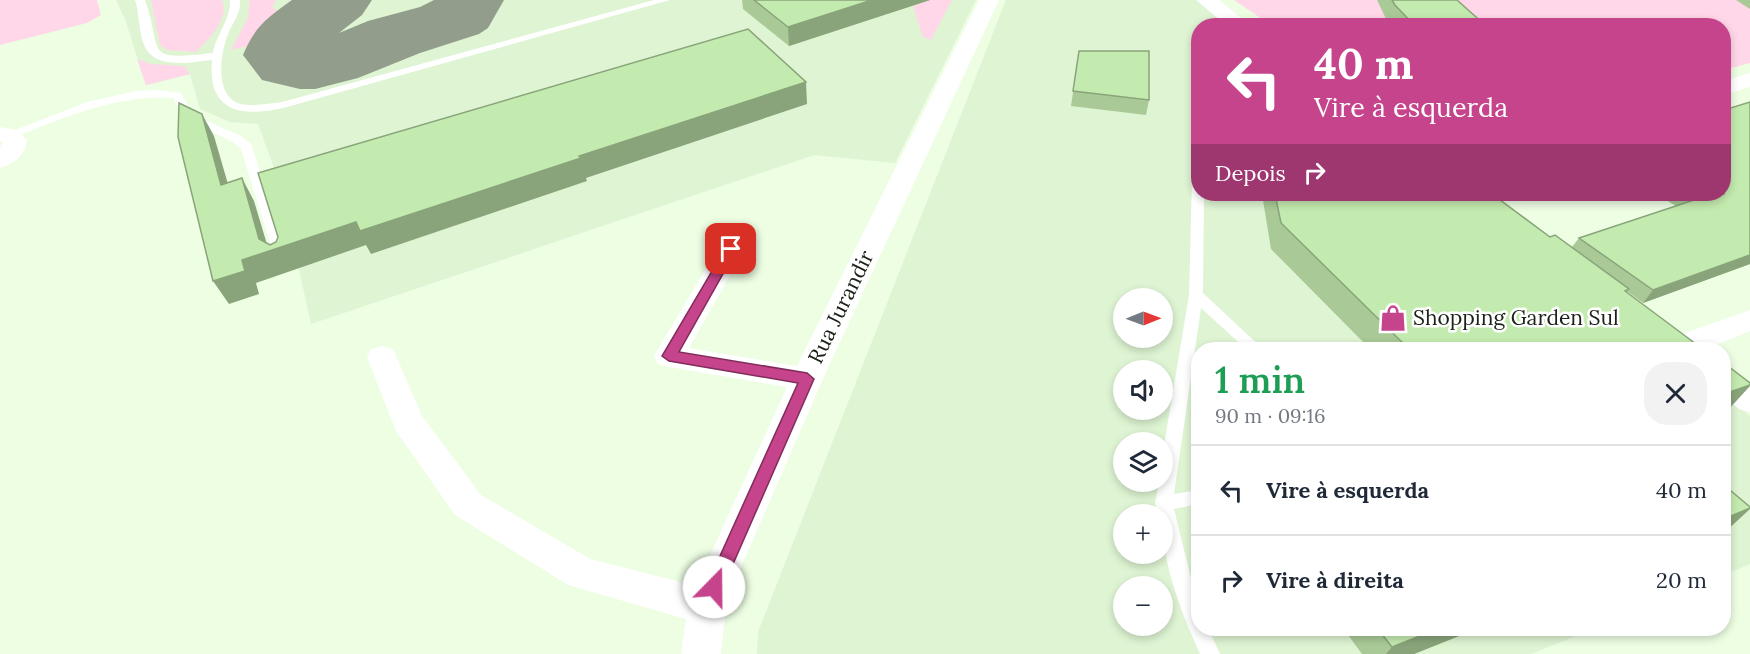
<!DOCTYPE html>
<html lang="pt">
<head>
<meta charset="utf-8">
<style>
  :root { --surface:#fff; --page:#f2f2f3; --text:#1f2937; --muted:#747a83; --line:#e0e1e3 }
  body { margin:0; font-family:Lora,serif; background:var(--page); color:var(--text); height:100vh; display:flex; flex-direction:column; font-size:22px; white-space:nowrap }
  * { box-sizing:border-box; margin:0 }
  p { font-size:20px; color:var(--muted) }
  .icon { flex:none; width:33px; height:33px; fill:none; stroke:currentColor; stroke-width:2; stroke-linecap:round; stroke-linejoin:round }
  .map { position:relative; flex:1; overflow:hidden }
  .panel { position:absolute; left:1191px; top:342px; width:540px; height:294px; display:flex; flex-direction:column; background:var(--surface); border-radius:24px; box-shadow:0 3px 9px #0003 }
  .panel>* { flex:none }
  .guide { position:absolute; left:1191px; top:18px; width:540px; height:183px; border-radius:24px; box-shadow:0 3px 9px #0003; background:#c6448c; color:#fff; overflow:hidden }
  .needle { width:39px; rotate:89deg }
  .tools { position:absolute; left:1113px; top:288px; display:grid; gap:12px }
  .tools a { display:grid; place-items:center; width:60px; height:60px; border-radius:50%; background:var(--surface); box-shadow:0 3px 9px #0003; font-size:30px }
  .pin { position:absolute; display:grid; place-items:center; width:51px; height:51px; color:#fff; margin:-26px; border-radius:12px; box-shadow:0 3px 9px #0006 }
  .me { position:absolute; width:66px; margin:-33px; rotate:22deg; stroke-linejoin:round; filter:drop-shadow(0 0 4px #0008) }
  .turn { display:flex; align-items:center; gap:21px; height:126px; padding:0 24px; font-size:27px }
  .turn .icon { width:78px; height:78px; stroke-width:2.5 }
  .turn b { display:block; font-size:42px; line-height:51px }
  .then { display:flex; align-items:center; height:57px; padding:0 24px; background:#0003; gap:12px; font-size:22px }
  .round { display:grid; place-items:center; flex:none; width:63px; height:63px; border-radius:24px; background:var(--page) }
  .head { display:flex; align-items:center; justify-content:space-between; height:102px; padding:0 24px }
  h1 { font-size:36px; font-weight:600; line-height:45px; color:#1e9e55 }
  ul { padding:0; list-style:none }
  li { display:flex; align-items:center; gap:18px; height:90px; padding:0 24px; border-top:2px solid var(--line) }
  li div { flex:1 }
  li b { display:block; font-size:22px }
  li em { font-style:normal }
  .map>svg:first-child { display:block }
  .built { fill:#def4d3; fill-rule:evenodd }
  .green { fill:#ffd7e8 }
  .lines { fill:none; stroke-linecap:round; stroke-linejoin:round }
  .taxiway { fill:#929e8b; fill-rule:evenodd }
  .lane { fill:#fff; fill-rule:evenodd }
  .street { fill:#fff; fill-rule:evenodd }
  .wall { fill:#a9ca96 }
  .shaded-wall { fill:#89a47a }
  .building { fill:#c4ebaf; stroke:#89a47a; stroke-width:1.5 }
  .route { fill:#c6448c; stroke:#812c5b; stroke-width:1.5 }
  .labels { text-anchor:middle; stroke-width:5; stroke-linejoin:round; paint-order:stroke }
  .street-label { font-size:21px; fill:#1b2118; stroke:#fff }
  .poi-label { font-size:21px; fill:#1b2118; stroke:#fff; text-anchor:start }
</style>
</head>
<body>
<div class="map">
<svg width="1750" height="654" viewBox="0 0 1750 654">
  <rect width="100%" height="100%" fill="#edfee3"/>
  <g class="built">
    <polygon points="116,0 976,0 895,163 814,155 311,324 281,187 258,124 230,122 200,109 190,74 146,85 125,19"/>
    <path d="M1006,0H1203L1238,25L1198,26V194H1464L1664,349L1198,350V628L1593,629L1531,654H757L758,632ZM1124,298H1162V338H1124ZM1124,370H1162V410H1124ZM1124,442H1162V482H1124ZM1124,514H1162V554H1124ZM1124,586H1162V626H1124Z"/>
    <polygon points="1724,396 1750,416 1750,564 1724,575"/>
  </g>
  <g class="green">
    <polygon points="0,0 97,0 101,15 87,23 0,45"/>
    <path d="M151,0H222C230,19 208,40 196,52L167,50L160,45Z"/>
    <polygon points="250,0 276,0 272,7 276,10 279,19 259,43 231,50 248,18"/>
    <polygon points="928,0 952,0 931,40 923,37 913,6"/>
    <polygon points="1234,0 1750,0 1750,63 1724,70 1724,26 1271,25"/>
    <polygon points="137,59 151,64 184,66 190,74 146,85"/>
  </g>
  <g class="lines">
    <path class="taxiway" d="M292,0H372L362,15L339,33L368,21L420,7L434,0H504L488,28L479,34L420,53L358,78L315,89H300L262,80L243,55C255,26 267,18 292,0Z"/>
    <g class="lane">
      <path d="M135,0H145C164,54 141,61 213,53C216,35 231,19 230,0H240C241,14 233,22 228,34C220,54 214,97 241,104C254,107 269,103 282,102L654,0H670L287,107C243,118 207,113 212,60C192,62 156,70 145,47C138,33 140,15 135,0Z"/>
      <path d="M157,90L181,93L193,115L241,136L251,144L289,259L287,262L282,264L275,259L241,149L233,142L184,119L173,98C117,94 64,118 12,138L8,139L2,135L87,102L136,91Z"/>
      <path d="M1198,174V194H1204L1203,293L1264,350H1247L1201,308L1174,494L1198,490V504L1174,509L1198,607V628H1208L1220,654H1200C1180,609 1162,564 1162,514H1158L1155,503L1159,482H1162V457L1189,295L1192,178Z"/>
    </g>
    <g class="street">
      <polygon points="979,0 999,0 826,372 741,567 726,607 721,654 681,654 686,619 568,585 455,515 396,431 367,357 371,349 382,346 393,349 422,416 481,495 590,559 696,586 787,387 669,367 658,364 654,356 721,243 731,240 741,243 745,249 689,348 797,366"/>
      <polygon points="1196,0 1219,0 1251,26 1227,26"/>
      <polygon points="1750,73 1750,87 1724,95 1724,81"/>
      <path d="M0,127L17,130L27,140C26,154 13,165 0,168V148L3,142L0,141Z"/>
      <polygon points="1750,310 1750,331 1704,350 1665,350 1664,347 1668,339"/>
      <polygon points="1724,368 1735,372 1750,383 1750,412 1739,409 1724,397"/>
    </g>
  </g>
  <g class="wall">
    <polygon points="742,0 930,0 789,46 743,9"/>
    <polygon points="1377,0 1457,0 1486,26 1390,26 1388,23"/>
    <polygon points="1736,0 1750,0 1750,9"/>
    <polygon points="1079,51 1149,100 1146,115 1071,106"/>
    <polygon points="1750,102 1750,264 1643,303 1628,292 1627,293 1704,350 1371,350 1271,249 1262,194 1492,194 1550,237 1572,247 1579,238 1676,206 1656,194 1724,194"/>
    <polygon points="1343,628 1479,628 1414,654 1362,654"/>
  </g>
  <g class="shaded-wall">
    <polygon points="872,0 930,0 789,46 788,27"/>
    <polygon points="806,82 807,104 586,178 587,181 371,254 366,245 256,283 259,294 229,304 213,281 242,260 259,239 242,178 254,201 269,251 356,222 579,156"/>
    <polygon points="202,114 214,136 235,208 221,185"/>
    <polygon points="1750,255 1750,264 1643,303 1653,290"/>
    <polygon points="1750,385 1750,386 1728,410 1724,411 1724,394"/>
    <polygon points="1750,508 1750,509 1724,533 1724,519"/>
    <polygon points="1440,628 1479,628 1414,654 1386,654 1392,647"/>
  </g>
  <g class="building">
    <polygon points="754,0 872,0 788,27"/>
    <polygon points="1392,0 1457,0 1486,26 1415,26 1395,5"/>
    <polygon points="748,29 806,82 579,156 581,158 360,231 356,222 242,260 245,271 213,281 178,137 179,103 202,114 221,185 242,178 259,239 270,245 276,242 278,237 258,173"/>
    <polygon points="1079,51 1149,51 1149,100 1073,91"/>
    <polygon points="1750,102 1750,255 1653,290 1579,238 1694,200 1685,194 1724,194 1724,110"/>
    <polygon points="1275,194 1492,194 1550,237 1555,235 1629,289 1625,291 1704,350 1410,350 1281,223"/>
    <polygon points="1724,363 1750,383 1750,385 1724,394"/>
    <polygon points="1724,485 1750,507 1750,508 1724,519"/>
    <polygon points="1377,628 1440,628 1392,647"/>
  </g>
  <polygon class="route" points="731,245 737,249 679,352 807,373 814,379 723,587 721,592 714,595 708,592 706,587 798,383 669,361 662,356 725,249"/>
  <defs>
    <symbol id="shop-bare" viewBox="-9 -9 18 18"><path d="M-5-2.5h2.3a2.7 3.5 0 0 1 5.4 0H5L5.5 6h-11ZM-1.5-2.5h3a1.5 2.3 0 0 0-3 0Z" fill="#c6448c" stroke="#fff" stroke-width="2.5" paint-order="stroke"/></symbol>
  </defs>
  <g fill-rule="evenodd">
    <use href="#shop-bare" x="1374" y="299" width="38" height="38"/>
  </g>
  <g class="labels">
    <g class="street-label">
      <text transform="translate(841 307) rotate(-64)" y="7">Rua Jurandir</text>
    </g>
    <g class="poi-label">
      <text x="1413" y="325">Shopping Garden Sul</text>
    </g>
  </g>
</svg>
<div class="tools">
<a><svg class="needle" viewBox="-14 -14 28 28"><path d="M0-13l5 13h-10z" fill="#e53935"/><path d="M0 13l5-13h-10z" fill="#747a83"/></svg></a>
<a><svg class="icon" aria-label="sound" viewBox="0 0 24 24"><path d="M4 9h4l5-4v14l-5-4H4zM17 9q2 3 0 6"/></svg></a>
<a><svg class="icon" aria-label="layers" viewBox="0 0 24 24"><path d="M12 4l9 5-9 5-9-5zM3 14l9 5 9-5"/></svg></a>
<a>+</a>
<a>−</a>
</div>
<div class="pin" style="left:731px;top:249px;background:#d93025"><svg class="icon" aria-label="arrive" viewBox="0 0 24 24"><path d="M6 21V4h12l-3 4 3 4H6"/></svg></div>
<svg class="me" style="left:714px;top:587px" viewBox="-20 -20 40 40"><circle r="19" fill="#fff"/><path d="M0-13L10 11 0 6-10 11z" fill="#c6448c"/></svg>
<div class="guide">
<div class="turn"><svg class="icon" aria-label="left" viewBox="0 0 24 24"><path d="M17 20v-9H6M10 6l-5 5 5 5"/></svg><div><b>40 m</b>Vire à esquerda</div></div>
<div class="then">Depois<svg class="icon" aria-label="right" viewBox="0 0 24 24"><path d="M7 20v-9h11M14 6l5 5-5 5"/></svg></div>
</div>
<section class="panel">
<div class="head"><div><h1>1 min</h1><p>90 m · 09:16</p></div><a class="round"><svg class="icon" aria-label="close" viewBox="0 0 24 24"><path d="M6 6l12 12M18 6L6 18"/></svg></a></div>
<ul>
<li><svg class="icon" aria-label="left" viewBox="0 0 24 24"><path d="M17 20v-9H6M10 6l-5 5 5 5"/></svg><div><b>Vire à esquerda</b></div><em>40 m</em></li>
<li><svg class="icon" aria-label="right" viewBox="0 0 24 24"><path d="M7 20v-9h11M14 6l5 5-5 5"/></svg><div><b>Vire à direita</b></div><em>20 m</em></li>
</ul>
</section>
</div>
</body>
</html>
